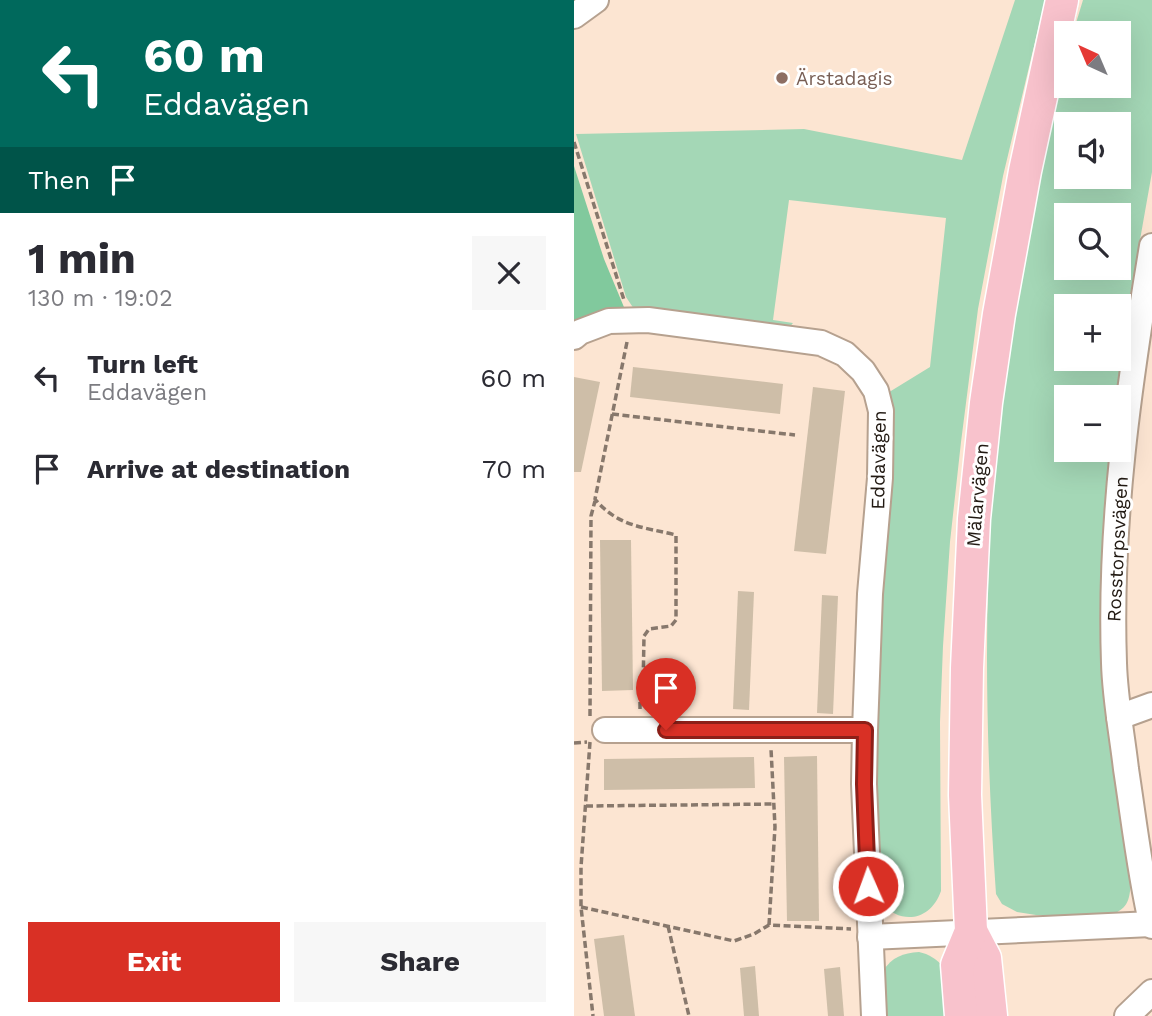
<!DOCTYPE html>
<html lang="en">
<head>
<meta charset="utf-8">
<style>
  :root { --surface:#fff; --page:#f7f7f7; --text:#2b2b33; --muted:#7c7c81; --accent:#d93025 }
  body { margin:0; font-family:"Work Sans",sans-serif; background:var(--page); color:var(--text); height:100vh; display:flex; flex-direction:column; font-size:26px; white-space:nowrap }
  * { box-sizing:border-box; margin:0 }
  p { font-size:23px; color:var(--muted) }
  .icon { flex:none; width:38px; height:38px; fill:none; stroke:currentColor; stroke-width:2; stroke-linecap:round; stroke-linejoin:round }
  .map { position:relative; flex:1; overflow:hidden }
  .panel { display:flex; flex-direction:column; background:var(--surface); width:574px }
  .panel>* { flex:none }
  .banner { background:#00695c; color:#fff; overflow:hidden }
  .needle { width:46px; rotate:316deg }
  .buttons { position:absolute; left:480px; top:21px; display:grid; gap:14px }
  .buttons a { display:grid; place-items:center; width:77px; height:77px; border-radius:0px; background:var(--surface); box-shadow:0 7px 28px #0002; font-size:35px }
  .pin { position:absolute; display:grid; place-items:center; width:60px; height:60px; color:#fff; margin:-72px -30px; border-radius:50% 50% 50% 0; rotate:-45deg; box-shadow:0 0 7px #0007 }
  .pin .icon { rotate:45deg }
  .me { position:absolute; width:77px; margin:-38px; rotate:358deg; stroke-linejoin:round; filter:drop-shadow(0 0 5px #0008) }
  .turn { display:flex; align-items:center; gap:24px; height:147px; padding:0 28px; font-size:32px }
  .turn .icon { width:91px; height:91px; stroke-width:2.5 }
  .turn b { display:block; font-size:49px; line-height:60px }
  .then { display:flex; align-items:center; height:66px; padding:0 28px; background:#0003; gap:14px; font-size:26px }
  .round { display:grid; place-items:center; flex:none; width:74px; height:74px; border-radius:0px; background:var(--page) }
  .overview { display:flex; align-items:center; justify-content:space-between; height:119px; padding:0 28px }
  h1 { font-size:42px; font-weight:700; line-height:52px }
  .primary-button { display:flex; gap:14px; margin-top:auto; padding:14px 28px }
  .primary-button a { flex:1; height:80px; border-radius:0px; background:var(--accent); color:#fff; font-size:28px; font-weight:700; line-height:80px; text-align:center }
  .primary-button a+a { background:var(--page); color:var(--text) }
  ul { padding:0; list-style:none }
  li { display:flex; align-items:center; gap:21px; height:91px; padding:0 28px }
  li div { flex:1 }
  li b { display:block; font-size:26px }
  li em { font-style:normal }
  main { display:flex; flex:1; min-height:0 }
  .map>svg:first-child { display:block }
  .green { fill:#a4d7b6; fill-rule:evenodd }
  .forest { fill:#81c99d }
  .building { fill:#cebea8 }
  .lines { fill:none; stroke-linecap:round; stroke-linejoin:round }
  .minor-casing { stroke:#b6a18f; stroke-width:28 }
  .major-casing { stroke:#fff; stroke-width:35 }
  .path { stroke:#87786c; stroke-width:3.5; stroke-dasharray:7 3.5; stroke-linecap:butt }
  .minor { stroke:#fff; stroke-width:24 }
  .major { stroke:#f8c2cc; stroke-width:32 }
  .route-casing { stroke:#8d1f18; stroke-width:18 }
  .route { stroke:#d93025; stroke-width:12 }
  .education-dot { fill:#8d6e63; stroke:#fff; stroke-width:2.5 }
  .labels { text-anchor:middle; stroke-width:6; stroke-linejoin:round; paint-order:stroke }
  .education-label { font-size:19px; fill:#785e54; stroke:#fff; text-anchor:start }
  .street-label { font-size:19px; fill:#221a13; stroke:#fff }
</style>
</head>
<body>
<main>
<section class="panel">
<div class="banner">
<div class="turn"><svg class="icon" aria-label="left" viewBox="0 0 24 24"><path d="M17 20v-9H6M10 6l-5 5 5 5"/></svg><div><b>60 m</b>Eddavägen</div></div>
<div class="then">Then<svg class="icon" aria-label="arrive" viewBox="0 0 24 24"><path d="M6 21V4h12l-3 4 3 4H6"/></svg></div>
</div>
<div class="overview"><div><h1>1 min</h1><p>130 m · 19:02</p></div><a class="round"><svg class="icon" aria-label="close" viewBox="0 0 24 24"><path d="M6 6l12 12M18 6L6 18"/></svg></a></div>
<ul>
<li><svg class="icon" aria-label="left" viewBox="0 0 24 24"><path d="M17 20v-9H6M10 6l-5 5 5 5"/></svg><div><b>Turn left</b><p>Eddavägen</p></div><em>60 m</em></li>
<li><svg class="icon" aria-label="arrive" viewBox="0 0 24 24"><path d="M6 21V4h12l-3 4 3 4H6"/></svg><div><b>Arrive at destination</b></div><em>70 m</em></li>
</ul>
<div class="primary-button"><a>Exit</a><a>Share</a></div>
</section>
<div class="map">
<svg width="578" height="1016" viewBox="0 0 578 1016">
  <rect width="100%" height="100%" fill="#fce5d2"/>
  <g class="green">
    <path d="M441,0H471L429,176L404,309L387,442L376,542L369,646L366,722L367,891C357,920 328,926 307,903L299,775L312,394L356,367L372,218L215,200L199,320L219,323L213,330L62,312L52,297L2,134L230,129L388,160Z"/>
    <path d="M509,0H578V172L555,302L542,397H492V450H537L530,568L528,681L557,883C555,902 554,909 534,916L462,915L443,912L428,904L422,894C411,736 408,577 425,419C431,366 442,314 451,262C462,194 474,127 492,60V86H544V33H499ZM492,124H544V177H492ZM492,215H544V268H492ZM492,306H544V359H492Z"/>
    <path d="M345,952C355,954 362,959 369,966L375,1016H308L309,971C318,957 329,953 345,952Z"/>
  </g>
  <polygon class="forest" points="0,166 30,259 52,312 0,327"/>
  <g class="building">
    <polygon points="59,367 209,384 206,414 56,397"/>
    <polygon points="0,377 26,382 7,472 0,472"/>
    <polygon points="239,387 271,391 252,554 220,551"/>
    <polygon points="26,540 57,540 59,690 28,691"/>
    <polygon points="164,591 180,592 175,710 159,709"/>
    <polygon points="248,595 264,596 259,714 243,713"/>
    <polygon points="243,756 245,921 213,921 210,757"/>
    <polygon points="180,757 181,788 30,790 30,759"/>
    <polygon points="50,935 61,1016 30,1016 20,939"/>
    <polygon points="181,966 185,1016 170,1016 166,968"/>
    <polygon points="266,967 270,1016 254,1016 250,969"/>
  </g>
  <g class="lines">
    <defs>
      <g id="minor">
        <polyline points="0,16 22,0"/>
        <path d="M578,246C555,384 535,523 540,663C541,699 548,734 552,769C560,821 566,875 578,926"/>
        <polyline points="0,337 6,332 35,321 74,320 247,343 271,354 289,371 302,391 307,411 306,478 296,594 291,730 290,784 300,1016"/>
        <polyline points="545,717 578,705"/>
        <polyline points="31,730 291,730"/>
        <polyline points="296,937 578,924"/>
        <polyline points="553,1016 578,992"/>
      </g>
      <g id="major">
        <polyline points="397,931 411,958 417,1016"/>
        <polyline points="387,1016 383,965 397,931 391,795 393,668 400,519 412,403 425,314 451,171 488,0"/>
      </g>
    </defs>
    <use href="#minor" class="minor-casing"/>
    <use href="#major" class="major-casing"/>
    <g class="path">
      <polyline points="0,142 50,300"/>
      <path d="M53,342L21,499C44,527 70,527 102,535V620L97,626L75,629L70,636L69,690L66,701V711"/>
      <polyline points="38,414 221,435"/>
      <polyline points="16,716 17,516 21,501"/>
      <polyline points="16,742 7,867 7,907 19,1016"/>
      <polyline points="0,743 13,742"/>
      <polyline points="12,806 199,804"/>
      <polyline points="7,907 160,941 180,934 195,925 277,929"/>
      <polyline points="195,925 201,827 197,749"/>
      <polyline points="94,926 115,1016"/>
    </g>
    <use href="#minor" class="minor"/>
    <use href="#major" class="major"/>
  </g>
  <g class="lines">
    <defs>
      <polyline id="route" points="92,730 291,730 290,784 294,886"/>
    </defs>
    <use href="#route" class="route-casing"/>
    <use href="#route" class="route"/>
  </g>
  <circle class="education-dot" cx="208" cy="78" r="7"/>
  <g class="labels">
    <g class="education-label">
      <text x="222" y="85">Ärstadagis</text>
    </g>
    <g class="street-label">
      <text transform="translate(304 460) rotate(-89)" y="7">Eddavägen</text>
      <text transform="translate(403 495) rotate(-85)" y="7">Mälarvägen</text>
      <text transform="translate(543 549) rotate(-87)" y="7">Rosstorpsvägen</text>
    </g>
  </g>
</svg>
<div class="buttons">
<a><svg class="needle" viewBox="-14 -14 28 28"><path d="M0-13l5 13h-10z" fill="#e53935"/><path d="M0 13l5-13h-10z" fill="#7c7c81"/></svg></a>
<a><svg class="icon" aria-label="sound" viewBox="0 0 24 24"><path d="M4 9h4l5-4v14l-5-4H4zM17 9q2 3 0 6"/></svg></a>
<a><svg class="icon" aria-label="search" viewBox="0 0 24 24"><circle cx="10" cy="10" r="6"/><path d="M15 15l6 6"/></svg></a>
<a>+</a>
<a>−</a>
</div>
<div class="pin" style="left:92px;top:730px;background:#d93025"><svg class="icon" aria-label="arrive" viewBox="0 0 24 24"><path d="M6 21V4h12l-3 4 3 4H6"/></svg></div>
<svg class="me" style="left:294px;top:886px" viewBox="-20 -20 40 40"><circle r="17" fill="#d93025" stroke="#fff" stroke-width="3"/><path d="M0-11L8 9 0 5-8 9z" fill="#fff"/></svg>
</div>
</main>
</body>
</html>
